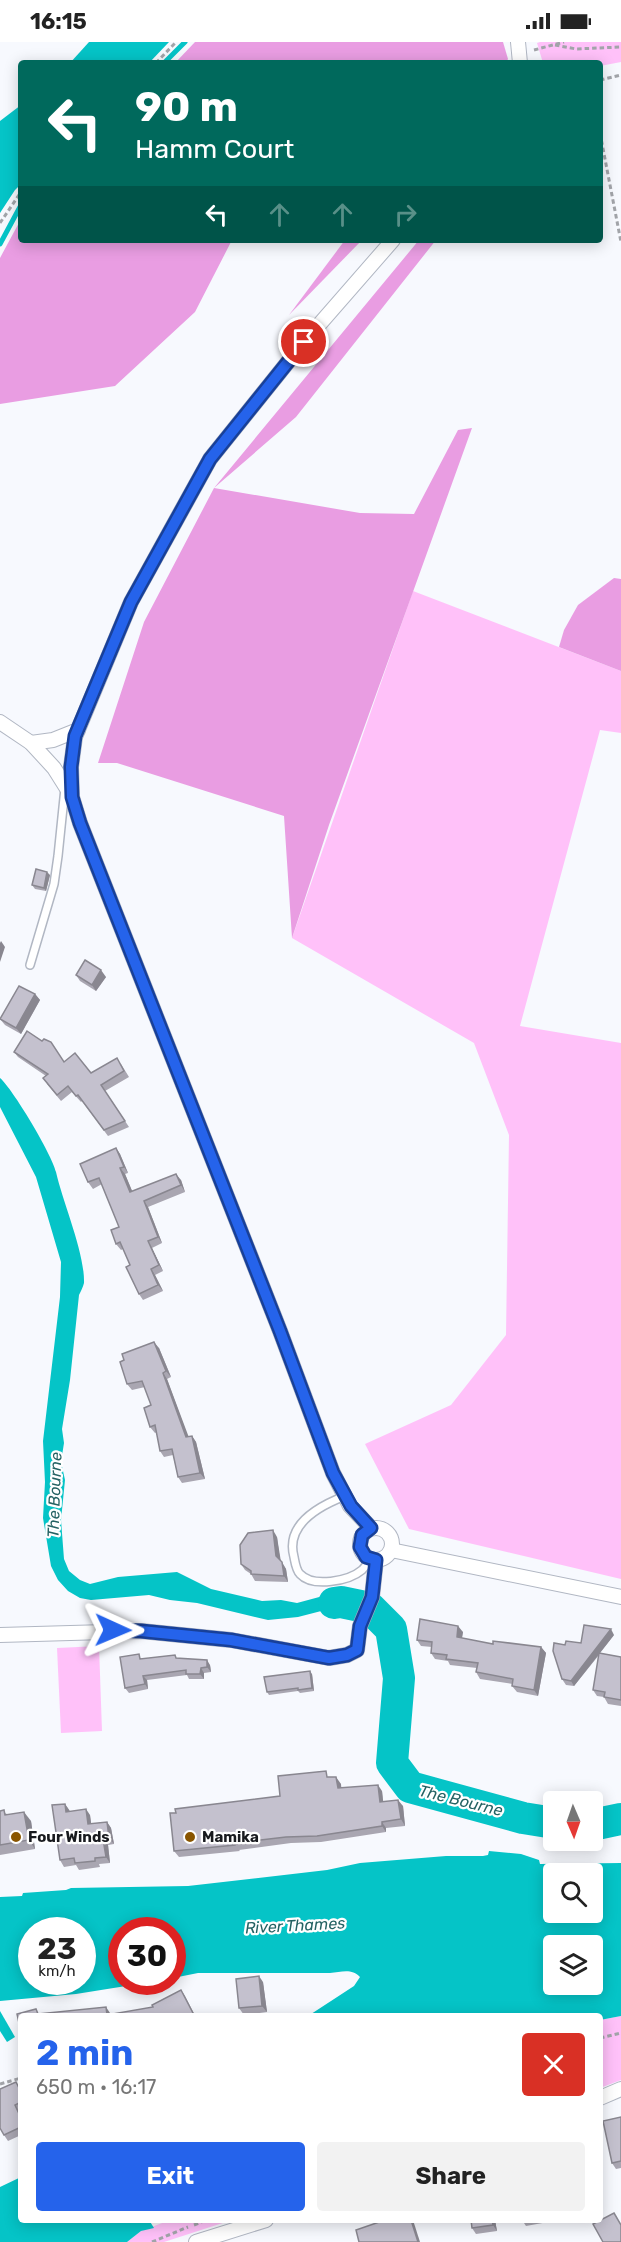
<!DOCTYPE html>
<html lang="en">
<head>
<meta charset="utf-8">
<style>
  :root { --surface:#fff; --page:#f2f2f2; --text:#222; --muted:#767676; --accent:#2563eb }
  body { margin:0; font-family:Rubik,sans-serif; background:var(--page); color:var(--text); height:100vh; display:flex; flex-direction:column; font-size:22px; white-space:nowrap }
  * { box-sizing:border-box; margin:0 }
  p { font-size:20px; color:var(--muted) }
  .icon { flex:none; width:33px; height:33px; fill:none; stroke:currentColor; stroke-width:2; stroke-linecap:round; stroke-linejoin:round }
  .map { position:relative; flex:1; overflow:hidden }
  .sheet { position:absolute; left:18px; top:1971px; width:585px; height:210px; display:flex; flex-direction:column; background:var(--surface); border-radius:6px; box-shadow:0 3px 15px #0003 }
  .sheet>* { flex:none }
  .guide { position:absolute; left:18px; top:18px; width:585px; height:183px; border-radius:6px; box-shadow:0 3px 15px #0003; background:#00695c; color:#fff; overflow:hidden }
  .needle { width:39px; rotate:178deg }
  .fabs { position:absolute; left:543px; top:1749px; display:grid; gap:12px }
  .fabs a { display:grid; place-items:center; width:60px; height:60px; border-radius:6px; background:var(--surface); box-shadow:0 3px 15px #0003; font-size:30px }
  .speed { position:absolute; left:18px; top:1875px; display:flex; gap:12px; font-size:30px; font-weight:700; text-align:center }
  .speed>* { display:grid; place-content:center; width:78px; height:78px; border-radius:50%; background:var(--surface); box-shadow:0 3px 15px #0003; line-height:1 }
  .speed small { font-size:15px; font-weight:400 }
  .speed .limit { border:9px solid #d22; background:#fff; color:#111 }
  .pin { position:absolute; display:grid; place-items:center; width:51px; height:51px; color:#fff; margin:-26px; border:3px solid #fff; border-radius:50%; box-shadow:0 2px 6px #0007 }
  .me { position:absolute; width:66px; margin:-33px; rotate:91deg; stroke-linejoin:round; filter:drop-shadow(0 0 4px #0008) }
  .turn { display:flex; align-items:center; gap:21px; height:126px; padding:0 18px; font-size:27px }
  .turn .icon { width:78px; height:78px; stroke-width:2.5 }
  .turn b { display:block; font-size:42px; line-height:51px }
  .lanes { display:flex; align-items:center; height:57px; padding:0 18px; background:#0003; justify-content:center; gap:30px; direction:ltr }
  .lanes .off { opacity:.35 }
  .round { display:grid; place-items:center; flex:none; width:63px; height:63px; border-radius:6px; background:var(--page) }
  .headline { display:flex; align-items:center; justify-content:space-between; height:102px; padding:0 18px }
  h1 { font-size:36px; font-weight:700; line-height:45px; color:var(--accent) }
  .action { display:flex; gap:12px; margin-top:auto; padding:12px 18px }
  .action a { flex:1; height:69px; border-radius:6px; background:var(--accent); color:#fff; font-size:24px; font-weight:700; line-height:69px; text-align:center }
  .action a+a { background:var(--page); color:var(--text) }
  .status { display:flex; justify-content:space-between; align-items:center; height:42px; padding:0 30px; background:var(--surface); direction:ltr }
  .status svg { height:16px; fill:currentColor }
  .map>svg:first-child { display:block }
  .green { fill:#ffc1f9 }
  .forest { fill:#e99de2 }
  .water { fill:#05c4c7; fill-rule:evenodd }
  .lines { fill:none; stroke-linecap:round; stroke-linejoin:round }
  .stream { stroke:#05c4c7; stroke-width:5 }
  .river { stroke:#05c4c7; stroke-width:32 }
  .service-casing { stroke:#b1b7c3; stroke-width:10 }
  .minor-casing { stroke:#b1b7c3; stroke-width:16 }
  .path { stroke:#a2a4a9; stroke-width:3; stroke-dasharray:4.5 3; stroke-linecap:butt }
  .service { stroke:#fff; stroke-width:7 }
  .minor { stroke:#fff; stroke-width:14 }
  .wall { fill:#a9a6b1 }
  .shaded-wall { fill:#898790 }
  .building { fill:#c4c1ce; stroke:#898790; stroke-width:1.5 }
  .route-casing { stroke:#184099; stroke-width:15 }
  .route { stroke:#2563eb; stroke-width:10 }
  .poi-dot { fill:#895500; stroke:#fff; stroke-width:2 }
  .labels { text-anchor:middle; stroke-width:4.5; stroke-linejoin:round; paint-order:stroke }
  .poi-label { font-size:15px; font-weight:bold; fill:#181a1e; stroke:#fff; text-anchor:start }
  .water-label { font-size:16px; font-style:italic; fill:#246263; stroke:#fff }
</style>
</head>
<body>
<div class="status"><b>16:15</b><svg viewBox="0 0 49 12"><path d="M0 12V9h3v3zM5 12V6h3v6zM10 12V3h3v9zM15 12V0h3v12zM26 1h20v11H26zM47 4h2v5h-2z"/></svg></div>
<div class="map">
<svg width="621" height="2200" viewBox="0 0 621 2200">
  <rect width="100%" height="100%" fill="#f7f9fe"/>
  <g class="green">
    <polygon points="540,0 621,0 621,20 600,24 600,21 543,21 537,1"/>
    <polygon points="413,549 621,629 621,691 600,688 520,984 621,1001 621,1537 409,1487 365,1402 451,1363 506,1293 509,1093 474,1001 292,896"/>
    <polygon points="99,1604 102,1689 61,1691 57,1606"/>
    <polygon points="621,1974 621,2038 600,2046 600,1978"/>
    <polygon points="170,2178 232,2178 164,2200 127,2200 141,2189"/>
  </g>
  <g class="forest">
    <polygon points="195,0 503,0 508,17 506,21 175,21"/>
    <polygon points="21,177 21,198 232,198 195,270 115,344 0,362 0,216"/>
    <polygon points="345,198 362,198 289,273"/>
    <polygon points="419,198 436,198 296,375 214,446 360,471 414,472 458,388 472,386 329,783 292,896 284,774 117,721 98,721 144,580 214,446"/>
    <polygon points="614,536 621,537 621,629 559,605 564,588 578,563"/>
  </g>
  <g class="water">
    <polygon points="89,0 169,0 149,21 70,21"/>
    <polygon points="21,63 21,142 15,148 0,171 0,79"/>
    <path d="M0,1036C12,1046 52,1112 56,1130C63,1161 85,1211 84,1241C83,1245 81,1249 79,1253L70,1338L62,1387L64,1401L61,1420L65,1438L61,1478L64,1517L69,1529L80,1538L90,1542L118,1535L177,1530L211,1547L262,1559L281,1558L297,1561L323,1554H338L358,1555L369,1561L364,1573L353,1568L329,1567L298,1575L268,1578L197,1561L170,1558L149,1553L91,1558L80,1556L68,1549L58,1538L51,1524L43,1476L45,1440L43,1399L60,1255L61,1220L36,1135L0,1065Z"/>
    <path d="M489,1809L521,1812L539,1818L540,1822L621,1821V1974L600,1978V1974H308L354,1944L360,1935C352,1926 341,1930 330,1931H198L173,1936L172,1888H122V1940H151L76,1952L0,1959V1855L22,1854L23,1851L66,1848L71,1846L188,1844L327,1828L360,1821L446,1814H483L488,1813ZM554,1832H592V1870H554ZM82,1888V1940H32V1888ZM554,1904H592V1942H554Z"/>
    <polygon points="0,1969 15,1995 7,2000 0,1989"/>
    <polygon points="21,2135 21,2178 149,2178 154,2186 141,2189 127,2200 0,2200 0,2145"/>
  </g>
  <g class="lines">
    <g class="stream">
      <polyline points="164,21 185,0"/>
      <polyline points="0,202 21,163"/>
    </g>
    <g class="river">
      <polyline points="334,1561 341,1560 370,1566 391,1587 399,1636 392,1721 410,1745 523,1776 554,1781"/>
      <polyline points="592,1783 621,1777"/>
    </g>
    <defs>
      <g id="service">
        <polyline points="30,923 54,842 58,814 65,746"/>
        <path d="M345,1454C319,1464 285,1482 294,1515C295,1520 296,1528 300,1532C313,1546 349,1539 362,1528C365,1525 368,1521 371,1517"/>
      </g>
      <g id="minor">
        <polyline points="518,0 520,21"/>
        <polyline points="0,680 31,701 54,726 71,753"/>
        <polyline points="31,701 53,698 78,688"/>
        <circle cx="376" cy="1502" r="16"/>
        <polyline points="371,1486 350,1464 333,1431 280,1289 80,781 72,755 71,725 75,695 131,560 210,417 304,300 393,198"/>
        <polyline points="391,1508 621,1555"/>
        <polyline points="0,1593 141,1589 231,1598 329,1616 347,1613 357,1608 360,1584 372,1555 376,1518"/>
        <polyline points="600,2056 621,2047"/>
        <polyline points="196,2200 266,2178"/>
      </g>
    </defs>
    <use href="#service" class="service-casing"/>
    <use href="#minor" class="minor-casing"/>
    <g class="path">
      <polyline points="555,3 576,7 621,5"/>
      <polyline points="534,8 564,0"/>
      <polyline points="156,21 176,0"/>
      <polyline points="600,38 621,33"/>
      <polyline points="600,91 621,200"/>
      <polyline points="0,181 21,150"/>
      <polyline points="600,1996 621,1991"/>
      <polyline points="0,2042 21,2036"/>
      <polyline points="194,2183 206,2178"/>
      <polyline points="152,2200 188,2185"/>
    </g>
    <use href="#service" class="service"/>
    <use href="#minor" class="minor"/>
  </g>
  <g class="wall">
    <polygon points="50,833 46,849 35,847 32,843"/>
    <polygon points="76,933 106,935 96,949 80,939"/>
    <polygon points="35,952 40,958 21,992 5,983 0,977"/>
    <polygon points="14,1010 64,1020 91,1031 121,1022 129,1035 105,1049 129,1085 108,1094 82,1059 81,1060 72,1050 61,1059 47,1042 46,1034 18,1015"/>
    <polygon points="116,1106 120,1112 128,1131 125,1132 132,1149 181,1138 185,1150 148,1165 162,1201 152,1206 163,1229 155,1233 163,1249 143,1258 139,1252 130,1223 123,1207 121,1208 116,1202 119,1185 102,1142 93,1147 88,1140"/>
    <polygon points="159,1306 171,1335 167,1337 188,1395 192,1394 196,1400 205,1437 182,1441 178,1435 173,1413 164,1415 160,1409 157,1390 155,1391 150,1385 151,1363 145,1345 132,1348 127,1342"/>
    <polygon points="277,1495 280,1519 286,1527 288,1540 255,1539 251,1532 245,1528 241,1522"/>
    <polygon points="463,1590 462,1596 493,1602 541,1605 546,1611 538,1654 517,1650 512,1644 513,1642 480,1637 476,1630 477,1626 450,1623 448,1619 435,1617 431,1611 432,1605 421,1604 417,1598"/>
    <polygon points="614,1593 600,1611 621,1615 621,1664 608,1662 604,1655 597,1654 593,1648 599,1613 574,1644 566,1643 562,1637 565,1603 581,1601"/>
    <polygon points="143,1617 178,1617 210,1623 211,1630 204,1631 204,1637 189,1637 187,1633 147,1638 148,1647 129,1651 125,1646"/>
    <polygon points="312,1632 314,1649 300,1651 298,1649 269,1653 267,1650"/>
    <polygon points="330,1735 341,1742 341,1746 382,1749 383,1760 403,1764 405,1784 386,1786 386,1790 321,1800 291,1801 239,1808 240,1809 179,1815 174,1809 280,1754"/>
    <polygon points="65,1762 70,1769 90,1773 91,1782 107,1780 111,1786 114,1802 108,1803 110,1821 99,1822 100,1825 79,1828 76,1823 64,1825 60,1818"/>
    <polygon points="0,1769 7,1772 31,1779 35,1807 0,1813"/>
    <polygon points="263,1940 267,1970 244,1973 239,1966"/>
    <polygon points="16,2040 21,2048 21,2069 19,2070 21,2074 21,2093 8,2099 4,2093"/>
    <polygon points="621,2075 621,2126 616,2127 612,2121"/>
    <polygon points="471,2178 495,2178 497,2189 476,2192 472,2186"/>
    <polygon points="522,2178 559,2178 526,2184"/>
  </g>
  <g class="shaded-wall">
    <polygon points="47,830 50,833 46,849 44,846"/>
    <polygon points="1,899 5,905 0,920 0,901"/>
    <polygon points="101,928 106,935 96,949 92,943"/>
    <polygon points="35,952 40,958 21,992 16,986"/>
    <polygon points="116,1106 120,1112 128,1131 124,1125"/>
    <polygon points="120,1126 125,1132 135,1156 130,1150"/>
    <polygon points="176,1132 181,1138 185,1150 181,1143"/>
    <polygon points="144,1159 148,1165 162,1201 158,1195"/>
    <polygon points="148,1199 152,1206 163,1229 159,1223"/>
    <polygon points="151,1227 155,1233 163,1249 158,1243"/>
    <polygon points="154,1300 159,1306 171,1335 166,1329"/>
    <polygon points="163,1331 167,1337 191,1401 186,1395"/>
    <polygon points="192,1394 196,1400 205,1437 200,1431"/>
    <polygon points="273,1488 277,1495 281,1520 276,1514"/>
    <polygon points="282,1520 286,1527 288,1540 284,1534"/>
    <polygon points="458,1584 463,1590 461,1601 457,1595"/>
    <polygon points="611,1587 614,1593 574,1644 571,1639"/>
    <polygon points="541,1605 546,1611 538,1654 534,1648"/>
    <polygon points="207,1618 210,1623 211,1630 207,1625"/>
    <polygon points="201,1626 204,1631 204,1637 200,1632"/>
    <polygon points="310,1629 312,1632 314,1649 312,1646"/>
    <polygon points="143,1634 147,1638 148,1647 145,1642"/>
    <polygon points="336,1735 341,1742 342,1753 338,1746"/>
    <polygon points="378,1743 382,1749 384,1767 380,1760"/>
    <polygon points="398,1758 403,1764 405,1784 401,1777"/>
    <polygon points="65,1762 69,1768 70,1776 66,1770"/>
    <polygon points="86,1767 90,1773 92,1788 88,1782"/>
    <polygon points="24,1770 31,1779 35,1807 29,1798"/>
    <polygon points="107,1780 111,1786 114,1802 109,1796"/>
    <polygon points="382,1780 386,1786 386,1790 382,1784"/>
    <polygon points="103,1797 108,1803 110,1821 106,1815"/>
    <polygon points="259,1934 263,1940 267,1970 262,1964"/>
    <polygon points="181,1948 185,1954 195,1974 194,1973"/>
    <polygon points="106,1965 110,1971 111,1974 107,1973"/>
    <polygon points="411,2178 413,2178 420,2200 418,2200"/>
    <polygon points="492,2178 495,2178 497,2189 493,2183"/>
  </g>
  <g class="building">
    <polygon points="36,827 47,830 44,846 32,843"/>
    <polygon points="85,918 101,928 92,943 76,933"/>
    <polygon points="19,944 35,952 16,986 0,977"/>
    <polygon points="27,989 42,999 44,997 51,1000 64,1020 75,1011 91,1031 117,1016 124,1029 101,1043 125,1079 104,1088 78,1053 76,1054 68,1044 57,1053 43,1036 48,1032 14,1010"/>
    <polygon points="116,1106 124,1125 120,1126 130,1150 176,1132 181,1143 144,1159 158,1195 148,1199 159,1223 151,1227 158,1243 139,1252 126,1225 130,1223 120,1200 116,1202 111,1188 119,1185 99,1136 88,1140 80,1122"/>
    <polygon points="154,1300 166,1329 163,1331 186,1395 192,1394 200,1431 178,1435 172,1407 160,1409 155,1383 150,1385 144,1366 151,1363 142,1339 127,1342 120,1320 124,1318 122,1312"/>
    <polygon points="273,1488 276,1514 282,1520 284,1534 251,1532 251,1529 241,1522 240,1503 248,1491"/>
    <polygon points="420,1577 458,1584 457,1595 493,1602 493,1599 541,1605 534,1648 512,1644 513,1637 476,1630 478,1621 446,1617 447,1613 431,1611 432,1600 417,1598"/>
    <polygon points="584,1583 611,1587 571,1639 562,1637 553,1609 554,1601 565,1603 566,1599 581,1601"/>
    <polygon points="599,1611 621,1615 621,1658 604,1655 605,1650 593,1648"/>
    <polygon points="139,1612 140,1617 175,1613 176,1616 207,1618 207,1625 201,1626 200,1632 186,1632 186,1628 143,1634 145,1642 125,1646 120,1615"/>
    <polygon points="310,1629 312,1646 298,1648 298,1646 267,1650 264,1635"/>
    <polygon points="326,1729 327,1735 336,1735 338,1746 378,1743 380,1760 398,1758 401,1777 382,1780 382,1784 317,1794 286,1795 235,1801 235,1803 174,1809 170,1771 176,1771 175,1767 280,1754 278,1734"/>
    <polygon points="65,1762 66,1770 86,1767 88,1782 107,1780 109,1796 103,1797 106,1815 95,1816 95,1819 75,1821 74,1816 60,1818 52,1763"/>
    <polygon points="4,1768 5,1773 24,1770 29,1798 0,1803 0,1769"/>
    <polygon points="259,1934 262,1964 239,1966 236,1937"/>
    <polygon points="181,1948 194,1973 192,1974 21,1974 21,1990 17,1972 36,1967 38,1972 106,1965 107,1973 153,1965 152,1963"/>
    <polygon points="16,2040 21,2050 21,2060 15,2063 21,2076 21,2085 4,2093 0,2086 0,2047"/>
    <polygon points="621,2075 621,2119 612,2121 603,2079"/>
    <polygon points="614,2171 621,2183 621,2200 603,2200 593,2182"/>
    <polygon points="385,2178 411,2178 418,2200 359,2200 356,2188"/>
    <polygon points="471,2178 492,2178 493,2183 472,2186"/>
  </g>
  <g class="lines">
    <defs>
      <polyline id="route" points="113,1588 141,1589 231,1598 329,1616 347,1613 357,1608 360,1584 372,1555 376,1518 366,1515 360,1505 362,1493 371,1486 351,1464 333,1431 280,1289 80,781 72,755 71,725 75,694 131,560 210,417 304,300"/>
    </defs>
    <use href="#route" class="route-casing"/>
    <use href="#route" class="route"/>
  </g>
  <g class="poi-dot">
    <circle cx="16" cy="1795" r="6"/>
    <circle cx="190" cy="1795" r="6"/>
  </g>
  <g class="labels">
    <g class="poi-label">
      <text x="28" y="1800">Four Winds</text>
      <text x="202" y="1800">Mamika</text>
    </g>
    <g class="water-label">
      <text transform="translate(54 1453) rotate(-88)" y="6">The Bourne</text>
      <text transform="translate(461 1758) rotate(14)" y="6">The Bourne</text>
      <text transform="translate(295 1883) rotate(-3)" y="6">River Thames</text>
    </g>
  </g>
</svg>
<div class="fabs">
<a><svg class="needle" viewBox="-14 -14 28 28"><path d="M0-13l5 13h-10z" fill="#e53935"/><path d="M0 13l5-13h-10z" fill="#767676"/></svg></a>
<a><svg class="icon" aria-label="search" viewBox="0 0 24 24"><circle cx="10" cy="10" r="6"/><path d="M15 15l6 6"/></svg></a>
<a><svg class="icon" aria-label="layers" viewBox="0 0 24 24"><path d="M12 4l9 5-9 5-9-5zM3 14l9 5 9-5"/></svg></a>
</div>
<div class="speed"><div>23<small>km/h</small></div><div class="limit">30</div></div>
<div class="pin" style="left:304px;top:300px;background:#d93025"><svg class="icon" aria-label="arrive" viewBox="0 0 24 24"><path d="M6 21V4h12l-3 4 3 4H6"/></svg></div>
<svg class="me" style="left:113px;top:1588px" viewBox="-20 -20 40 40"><path d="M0-17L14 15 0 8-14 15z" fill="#2563eb" stroke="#fff" stroke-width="4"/></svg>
<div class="guide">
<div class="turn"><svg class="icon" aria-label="left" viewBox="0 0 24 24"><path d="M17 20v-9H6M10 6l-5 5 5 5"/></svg><div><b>90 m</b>Hamm Court</div></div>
<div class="lanes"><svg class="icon" aria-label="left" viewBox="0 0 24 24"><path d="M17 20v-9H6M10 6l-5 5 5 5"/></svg><svg class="icon off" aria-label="ahead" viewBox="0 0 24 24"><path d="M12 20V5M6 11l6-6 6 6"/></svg><svg class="icon off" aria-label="ahead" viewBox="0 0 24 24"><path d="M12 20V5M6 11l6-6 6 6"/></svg><svg class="icon off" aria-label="right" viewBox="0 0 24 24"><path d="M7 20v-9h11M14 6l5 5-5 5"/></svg></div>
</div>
<section class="sheet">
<div class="headline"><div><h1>2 min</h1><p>650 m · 16:17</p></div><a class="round" style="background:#d93025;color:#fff"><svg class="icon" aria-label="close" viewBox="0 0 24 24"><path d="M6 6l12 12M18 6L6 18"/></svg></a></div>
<div class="action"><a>Exit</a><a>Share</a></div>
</section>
</div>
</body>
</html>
